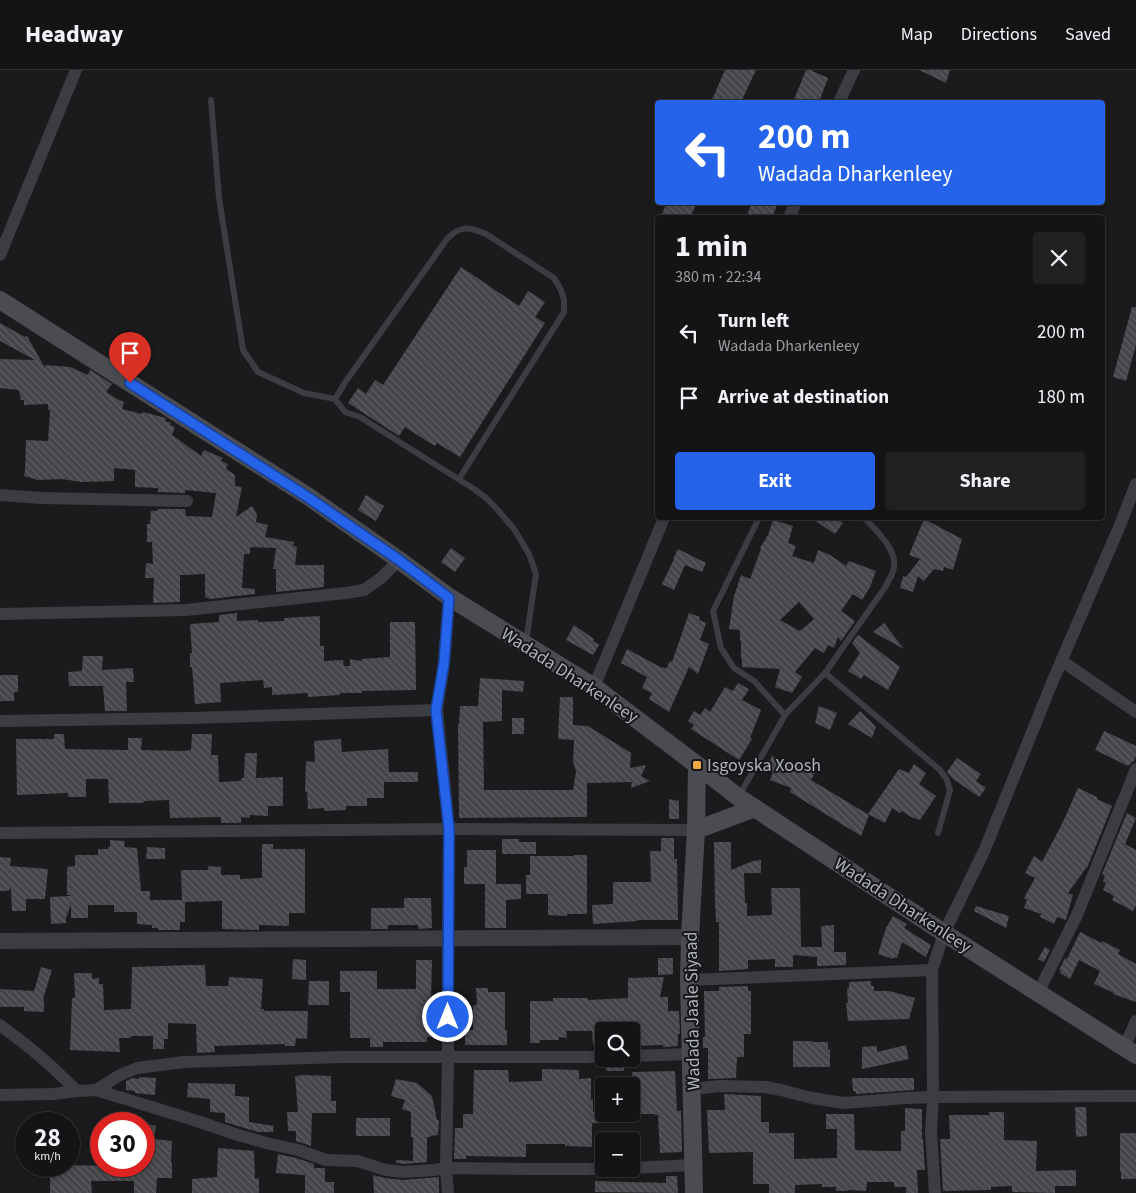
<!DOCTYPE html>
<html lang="en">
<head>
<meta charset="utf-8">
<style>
  :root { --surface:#141416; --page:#212123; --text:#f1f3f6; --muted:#9d9ea1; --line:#333335; --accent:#2563eb }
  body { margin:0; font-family:"Source Sans 3",sans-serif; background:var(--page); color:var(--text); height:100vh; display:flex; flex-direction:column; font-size:19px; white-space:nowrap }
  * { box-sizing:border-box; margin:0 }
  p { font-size:16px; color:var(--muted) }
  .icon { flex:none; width:28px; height:28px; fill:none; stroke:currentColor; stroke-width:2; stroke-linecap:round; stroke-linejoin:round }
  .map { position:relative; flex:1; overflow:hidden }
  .panel { position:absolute; left:655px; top:145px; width:450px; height:305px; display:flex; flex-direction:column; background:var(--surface); border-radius:5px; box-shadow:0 2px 8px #0003,0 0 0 1px var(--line) }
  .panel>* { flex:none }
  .hud { position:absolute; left:655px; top:30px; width:450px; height:105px; border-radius:5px; box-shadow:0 2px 8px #0003,0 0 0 1px var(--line); background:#2563eb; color:#fff; overflow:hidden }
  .fabs { position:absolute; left:595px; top:952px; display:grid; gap:10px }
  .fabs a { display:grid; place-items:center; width:45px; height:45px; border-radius:5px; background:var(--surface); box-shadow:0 2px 8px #0003,0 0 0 1px var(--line); font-size:25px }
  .speed { position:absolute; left:15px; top:1042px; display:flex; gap:10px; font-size:25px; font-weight:700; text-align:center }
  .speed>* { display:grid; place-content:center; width:65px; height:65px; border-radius:50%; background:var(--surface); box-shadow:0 2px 8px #0003,0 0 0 1px var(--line); line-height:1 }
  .speed small { font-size:12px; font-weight:400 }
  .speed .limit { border:8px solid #d22; background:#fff; color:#111 }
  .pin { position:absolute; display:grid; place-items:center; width:42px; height:42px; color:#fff; margin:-51px -21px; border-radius:50% 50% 50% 0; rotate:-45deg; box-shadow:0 0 5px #0007 }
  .pin .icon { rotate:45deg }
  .me { position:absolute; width:55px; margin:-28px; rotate:0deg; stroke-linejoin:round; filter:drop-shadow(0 0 4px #0008) }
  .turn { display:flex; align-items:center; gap:18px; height:105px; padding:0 20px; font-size:22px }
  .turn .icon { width:65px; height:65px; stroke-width:2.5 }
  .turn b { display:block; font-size:35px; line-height:42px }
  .round { display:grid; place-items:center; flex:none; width:52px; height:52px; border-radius:5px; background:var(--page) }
  .head { display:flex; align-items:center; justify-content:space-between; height:85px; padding:0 20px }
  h1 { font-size:30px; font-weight:700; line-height:38px }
  .primary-button { display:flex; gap:10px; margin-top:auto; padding:10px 20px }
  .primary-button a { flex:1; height:58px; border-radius:5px; background:var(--accent); color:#fff; font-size:20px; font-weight:700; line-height:58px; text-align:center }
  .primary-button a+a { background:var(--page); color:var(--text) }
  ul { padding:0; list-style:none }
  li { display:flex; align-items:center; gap:15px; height:65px; padding:0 20px }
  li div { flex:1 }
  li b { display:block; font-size:19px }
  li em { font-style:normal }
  header { display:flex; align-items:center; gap:30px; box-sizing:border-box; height:70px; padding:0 25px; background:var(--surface); border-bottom:1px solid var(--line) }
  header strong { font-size:24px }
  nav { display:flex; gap:28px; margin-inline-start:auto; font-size:18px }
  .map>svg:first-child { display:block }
  .building { fill:url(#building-back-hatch); fill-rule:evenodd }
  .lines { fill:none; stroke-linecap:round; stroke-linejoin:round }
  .service { stroke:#3c3d42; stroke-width:6 }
  .minor { stroke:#3c3d42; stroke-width:12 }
  .tertiary { stroke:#3c3d42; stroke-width:16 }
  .secondary { stroke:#4a4c52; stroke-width:18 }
  .route-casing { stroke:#184099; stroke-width:12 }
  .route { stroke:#2563eb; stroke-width:9 }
  .poi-dot { fill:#edac43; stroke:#161618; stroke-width:2 }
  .labels { text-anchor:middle; stroke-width:4; stroke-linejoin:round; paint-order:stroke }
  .street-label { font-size:18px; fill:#aeb3bc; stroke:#161618 }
  .poi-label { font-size:18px; fill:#aeb3bc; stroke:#161618; text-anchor:start }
</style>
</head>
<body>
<header>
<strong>Headway</strong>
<nav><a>Map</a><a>Directions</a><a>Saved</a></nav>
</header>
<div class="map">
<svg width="1136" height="1123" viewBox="0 0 1136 1123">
  <defs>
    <pattern id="building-back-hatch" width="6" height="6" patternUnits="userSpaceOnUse" patternTransform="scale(1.25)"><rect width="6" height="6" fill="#45464a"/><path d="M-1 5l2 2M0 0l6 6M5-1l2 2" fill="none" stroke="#5d5e62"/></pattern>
  </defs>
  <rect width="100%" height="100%" fill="#1b1b1d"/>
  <g class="building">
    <polygon points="725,0 756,0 741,32 711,32"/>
    <polygon points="806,0 810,0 828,8 819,32 793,32"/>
    <polygon points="919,0 950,0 946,13"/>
    <polygon points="667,132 697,132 690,148 668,148 662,144"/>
    <polygon points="752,132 778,132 772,148 746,148"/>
    <polygon points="461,197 519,236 528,221 545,232 535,247 545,253 460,387 437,373 435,376 405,357 399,366 348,333 358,318 366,324 375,310 383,315"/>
    <polygon points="1132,237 1136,237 1136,275 1126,311 1113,307"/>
    <polygon points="0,253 25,267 27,266 45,298 45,295 70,297 88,305 90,300 112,314 106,322 119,330 124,332 122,339 142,344 143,342 166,348 165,351 171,353 170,355 175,357 172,365 201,386 204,380 223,388 221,391 228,394 226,399 235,405 235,416 242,417 236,447 252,436 257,445 256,452 268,455 265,467 294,472 293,476 297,477 295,495 324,495 324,517 276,522 276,499 273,499 276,478 250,477 250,484 244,484 242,518 255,519 255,524 210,529 205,527 205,504 180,505 180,532 153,533 154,508 145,508 146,493 153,494 152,472 147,472 147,454 150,454 151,441 157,441 158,439 185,439 186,446 212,447 216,423 185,420 185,423 158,422 158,418 135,417 135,400 114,398 114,411 81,412 62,409 38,410 24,406 25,401 26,370 48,371 50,340 48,340 48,334 24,335 24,330 21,330 19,320 0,318 0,289 35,290 0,271"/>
    <polygon points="366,425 384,436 376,451 358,440"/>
    <polygon points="811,448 835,448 843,453 835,464"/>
    <polygon points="924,449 962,469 953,500 944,497 943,501 934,499 924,511 918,506 913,522 900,518 903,506 906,507 920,489 909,485"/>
    <path d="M773,450L793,456L788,473L796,476L792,486L814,493L818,480L830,485L846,496L849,491L876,501L870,517L862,530L853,524L841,541L855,551L841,571L838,567L834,578L828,575L824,583L815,578L795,602L802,607L792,623L775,617L780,599L742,597V589H741V571H740V560L729,559L734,526L741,505L750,509L761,479L760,478L768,465ZM799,532L814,549L800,561L780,550Z"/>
    <polygon points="451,478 465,488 455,502 441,492"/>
    <polygon points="678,479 706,493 702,502 685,495 674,520 662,514 674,489 673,489"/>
    <polygon points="237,543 237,551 258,550 258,552 284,551 284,548 320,546 320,576 324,576 324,591 343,590 344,596 350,596 350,589 361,591 362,589 390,587 390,552 415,552 416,620 362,621 362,623 340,623 340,625 308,627 308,623 272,625 272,617 264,618 263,610 220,613 221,632 195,634 192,597 190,597 190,583 192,583 190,554 219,552 219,545"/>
    <polygon points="689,543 700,547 699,550 706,553 700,570 709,574 698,604 689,597 669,642 649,629 652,623 642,618 647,607 621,593 627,579 662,598 663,597 666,599 670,591 672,592"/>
    <polygon points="884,553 904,579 873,562"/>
    <polygon points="574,555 594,569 593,571 599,575 593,585 566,570"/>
    <polygon points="858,565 900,597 888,620 864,605 861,609 848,601 860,583 852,573"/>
    <polygon points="83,586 103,586 102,600 133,598 134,612 126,612 127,641 105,641 103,616 69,616 68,602 82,601"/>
    <polygon points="0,605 18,605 18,622 14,622 14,631 0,631"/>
    <polygon points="480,608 524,611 523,622 502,620 502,651 483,652 484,720 573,720 576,702 573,691 574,670 558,669 560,627 573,627 573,655 588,656 631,683 630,698 646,695 641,706 650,711 631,718 632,712 587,713 587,747 459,748 458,654 459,654 460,636 478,636"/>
    <polygon points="738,613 749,619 742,630 761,640 750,668 752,669 739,690 691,659 694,655 688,651 694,641 700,645 705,638 710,642 725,617 733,621"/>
    <polygon points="819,636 837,643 830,660 815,653"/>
    <polygon points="860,641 876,657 872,668 848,654"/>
    <rect x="512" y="648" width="12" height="16"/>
    <polygon points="1104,661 1136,676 1136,686 1134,691 1131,693 1128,696 1095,680"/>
    <polygon points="54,664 64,664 65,679 128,680 128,668 142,668 141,680 182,681 191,680 192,664 212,664 211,685 218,685 219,712 241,711 241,708 244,708 245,683 257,683 256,708 283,707 283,736 268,736 268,746 250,745 250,748 241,747 241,753 221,753 221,747 170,748 169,730 144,731 144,733 109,733 108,709 86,709 86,727 68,727 68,723 17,725 16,669 54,669"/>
    <polygon points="341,669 342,682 388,679 389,702 418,702 418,712 384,712 384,728 367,728 367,736 346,736 346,740 324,741 324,738 308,739 307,722 305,722 306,691 315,692 314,671"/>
    <polygon points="772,686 804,698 807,693 817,699 811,710 869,745 861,766 790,722 791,718 770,710 773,702 766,700"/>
    <polygon points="957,688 981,704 976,711 986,718 979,727 952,708 947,702"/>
    <polygon points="914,694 926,703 919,714 936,726 920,750 911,747 902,741 900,743 892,738 885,753 868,744 899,699 909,703"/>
    <polygon points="1078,718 1097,727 1097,729 1112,736 1087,798 1086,798 1068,823 1073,825 1066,849 1066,850 1057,847 1054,854 1040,847 1041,844 1024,838 1027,830 1024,828 1035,808 1025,803 1034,786 1042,792 1062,754"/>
    <polygon points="669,729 679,731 679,749 669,749"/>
    <polygon points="1127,743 1136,748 1125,774 1136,780 1136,835 1133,841 1112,830 1114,826 1103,820 1106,813 1103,811 1105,805 1102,804"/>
    <polygon points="661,768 674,768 674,789 677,789 678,850 638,850 638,851 593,854 592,835 613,834 613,812 651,812 650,781 661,781"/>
    <polygon points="502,769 519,769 519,772 536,772 536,784 502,784"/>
    <polygon points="110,770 125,771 124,777 137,778 141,821 150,821 150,830 182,830 181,800 208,800 208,796 221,797 221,805 240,805 240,809 262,808 262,774 273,774 273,779 305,779 305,843 289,843 289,856 259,855 259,860 222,859 222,831 185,832 185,852 180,852 180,860 158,860 158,858 152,858 152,855 137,854 137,842 114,842 114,835 88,835 88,848 71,848 71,834 66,848 66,853 51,854 50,827 70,826 70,825 67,825 67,797 75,796 75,785 98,785 98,779 108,779 108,777 110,777"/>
    <polygon points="714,772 731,772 731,800 753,791 761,790 761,803 744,803 745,833 747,833 747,846 772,845 771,818 800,818 801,877 822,877 821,856 834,855 834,882 846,882 846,895 817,896 817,887 793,885 793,897 775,897 775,889 748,890 748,899 719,901 719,852 716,852 715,832"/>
    <polygon points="147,777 165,778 165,789 146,789"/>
    <polygon points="467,780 496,780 496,814 521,814 521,829 506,830 506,858 485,858 485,814 464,814 464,797 467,797"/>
    <polygon points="574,785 587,785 587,844 567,844 567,846 548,845 548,824 526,824 526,805 530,805 530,786 574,786"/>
    <polygon points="0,787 11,788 10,796 48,799 45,829 26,829 26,841 12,841 11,819 9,819 9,821 0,821"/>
    <polygon points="404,828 431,828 432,858 418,859 418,855 388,855 388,859 371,859 371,838 404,838"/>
    <polygon points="976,836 1009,846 1006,858 974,841"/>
    <polygon points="893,846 907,854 904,858 931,875 926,887 902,872 897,888 894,887 893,889 878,884 886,858"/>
    <polygon points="1080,862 1101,873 1102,871 1120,880 1118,884 1136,894 1136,932 1113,924 1114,923 1094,914 1100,901 1079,890 1070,909 1060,903 1061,901 1059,900 1065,888 1067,889"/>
    <polygon points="1045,877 1050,880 1044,892 1038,889"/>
    <polygon points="658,888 673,888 673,904 658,905"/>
    <polygon points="293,889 306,890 306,910 292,909"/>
    <polygon points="416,890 432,890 431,930 436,930 436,967 427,967 427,972 383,972 383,977 370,977 370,968 350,968 350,922 340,922 340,901 377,901 377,919 416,919"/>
    <polygon points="190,895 205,895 206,916 228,916 229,907 263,909 261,939 264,939 264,941 308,941 307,969 296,968 295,976 285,976 285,974 214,976 215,982 197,983 196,954 168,953 168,969 164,969 164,979 153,979 153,966 131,966 131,968 119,968 120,982 70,980 72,928 75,928 74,903 92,903 92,909 99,908 99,914 103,914 104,940 131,939 132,897"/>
    <polygon points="41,897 52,900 43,929 44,929 44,942 24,941 24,937 0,937 0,919 34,921"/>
    <polygon points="664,907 660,927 668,927 668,941 679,941 680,964 678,964 678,976 663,977 663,975 631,976 631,961 604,961 604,973 593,974 592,961 566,961 567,968 559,967 559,970 540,970 540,973 530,973 530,931 553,931 553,928 588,928 588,930 628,928 628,908"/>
    <polygon points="309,911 329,911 329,935 308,935"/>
    <polygon points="871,911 871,916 874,916 874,921 889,921 915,928 909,949 848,951 846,933 848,933 847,918 849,918 849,912"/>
    <polygon points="748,916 748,921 751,921 751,964 744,964 744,987 737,987 736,1008 708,1009 708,978 703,978 703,967 705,967 704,921 719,921 719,917"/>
    <polygon points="476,918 488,918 488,922 505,922 505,960 507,960 507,975 465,975 465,960 473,960 473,935 477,935"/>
    <polygon points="793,971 813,971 813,972 828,972 828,980 830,979 830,997 793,997"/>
    <polygon points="906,975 909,989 862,999 862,977 877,976 877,982"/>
    <polygon points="611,990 624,990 624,1001 606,1001 606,995 608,994"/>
    <polygon points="542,999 579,1000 579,1009 591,1008 591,1029 593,1029 593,1042 604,1042 604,1053 592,1053 592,1077 565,1076 565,1074 526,1074 526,1087 466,1086 466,1089 454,1089 455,1058 463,1058 463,1044 473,1044 474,1000 508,1000 509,1012 542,1011"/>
    <polygon points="675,1001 677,1041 681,1041 682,1082 660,1083 658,1045 655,1045 655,1044 633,1044 632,1002"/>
    <polygon points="303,1005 331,1006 331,1031 336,1031 336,1043 312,1043 311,1076 296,1071 296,1061 288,1061 287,1042 298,1042 295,1006"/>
    <polygon points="139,1007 156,1008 155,1025 135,1023 135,1021 126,1020 126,1011 133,1008 139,1009"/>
    <polygon points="852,1008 914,1008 914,1020 856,1024 856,1022 853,1021"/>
    <polygon points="396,1009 417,1013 432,1026 437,1050 439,1050 438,1065 430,1066 430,1067 427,1067 427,1092 404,1094 396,1093 396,1090 413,1091 413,1067 411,1067 411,1042 402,1039 405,1030 391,1026"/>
    <polygon points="188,1013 235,1014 235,1026 249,1027 249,1052 274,1056 273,1062 258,1062 225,1052 225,1043 210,1042 210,1029 187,1027"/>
    <polygon points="724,1024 761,1026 761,1052 769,1052 769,1063 794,1063 794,1089 837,1088 837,1059 826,1059 826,1044 854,1044 855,1080 880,1081 901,1081 901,1061 905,1061 905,1038 922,1039 922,1069 923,1069 925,1100 917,1100 918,1123 906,1123 906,1117 894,1117 894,1112 867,1112 866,1121 848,1120 848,1121 836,1121 836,1117 822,1117 822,1114 795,1115 795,1123 769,1123 769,1114 753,1114 753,1082 709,1083 707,1040 725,1040"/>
    <polygon points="1075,1037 1086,1037 1087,1066 1076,1067"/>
    <polygon points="989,1042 1004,1042 1004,1070 1037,1071 1036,1101 1076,1100 1076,1116 1055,1116 1055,1123 1012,1122 1012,1116 991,1117 991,1120 943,1121 940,1069 950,1069 949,1045 990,1045"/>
    <rect x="356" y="1048" width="34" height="18"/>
    <polygon points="144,1053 156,1056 154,1069 172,1071 171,1093 172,1093 172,1108 157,1108 156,1123 134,1123 134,1111 91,1111 92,1123 50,1123 50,1096 69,1095 108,1096 108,1099 133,1099 133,1096 144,1096"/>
    <polygon points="1120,1063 1136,1063 1136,1109 1121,1109 1121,1102 1120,1102"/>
    <polygon points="218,1078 254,1081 255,1109 259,1108 259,1123 192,1123 192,1109 217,1107"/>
    <polygon points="278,1084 296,1088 314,1094 314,1098 325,1098 325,1112 334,1112 334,1123 305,1123 305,1105 276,1103"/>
    <polygon points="373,1105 385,1108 403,1110 439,1107 439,1123 374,1123"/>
    <polygon points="666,1106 677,1106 678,1123 595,1122 595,1111 666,1113"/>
  </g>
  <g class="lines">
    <g class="service">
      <polyline points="211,30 219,128 243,280 258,302 304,323 335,329 345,342 360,347 474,419 486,428 497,439 514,459 529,484 536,504 526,572"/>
      <path d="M335,329L346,311L447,169C460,155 469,157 486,164L554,208L561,220L564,230V242L459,409"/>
      <polyline points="759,448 713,541 721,578 734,598 754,611 785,645"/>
      <polyline points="825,603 940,700 947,710 950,720 938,763"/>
      <path d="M739,726L785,645L825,603L886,516C888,511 892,506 893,501C900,482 876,460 864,448"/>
    </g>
    <g class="minor">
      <polyline points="839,32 854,0"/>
      <polyline points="789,148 796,132"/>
      <polyline points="0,185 76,0"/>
      <polyline points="0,425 42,428 187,431"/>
      <polyline points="0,544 186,540 346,523 364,520 381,508 399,490"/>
      <polyline points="1062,591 1136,642"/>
      <polyline points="594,617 664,448"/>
      <polyline points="0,651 191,648 437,640"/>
      <polyline points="0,763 449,759 696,760"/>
      <polyline points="689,910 932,900"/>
      <polyline points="1038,923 1077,845 1136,699"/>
      <polyline points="0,955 30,978 51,996 77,1021"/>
      <polyline points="1124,978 1136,951"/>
      <polyline points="631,986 691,984"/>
      <polyline points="692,1019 720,1016 765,1017 781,1020 812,1028 844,1033 906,1028 933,1027 1136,1026"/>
      <polyline points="96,1020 197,1051 238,1065 270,1074 298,1080 326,1090 357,1091 386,1100 404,1102 434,1100 446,1098 528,1099 608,1099"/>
      <polyline points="0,1025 53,1024 77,1021 96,1020 120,1005 137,998 184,992 342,987 604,987"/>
      <polyline points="631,1098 693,1095"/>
      <polyline points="448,1123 446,1098 448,987 448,869 449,759 437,640 444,593 449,527"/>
      <polyline points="935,1123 931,1062 933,1027 932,900 944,863 985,779 1051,615 1120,455 1136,414"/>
    </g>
    <polyline class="tertiary" points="0,871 690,867"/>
    <g class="secondary">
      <polyline points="0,230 309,427 399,490 449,527 594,617 697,695 738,727 944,863 1136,985"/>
      <polyline points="696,760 755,738"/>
      <polyline points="694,1123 689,910 690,867 696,760 697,695"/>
    </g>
  </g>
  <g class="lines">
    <defs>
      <polyline id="route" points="130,313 309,428 399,490 449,528 444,593 436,640 449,759 448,947"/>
    </defs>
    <use href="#route" class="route-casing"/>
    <use href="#route" class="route"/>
  </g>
  <rect class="poi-dot" x="692" y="690" width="10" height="10" rx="2.5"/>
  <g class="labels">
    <g class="street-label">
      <text transform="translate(570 605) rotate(33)" y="6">Wadada Dharkenleey</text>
      <text transform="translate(903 835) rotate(33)" y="6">Wadada Dharkenleey</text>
      <text transform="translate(692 941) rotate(-91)" y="6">Wadada Jaale Siyaad</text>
    </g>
    <g class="poi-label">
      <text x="707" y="701">Isgoyska Xoosh</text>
    </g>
  </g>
</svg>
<div class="fabs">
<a><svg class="icon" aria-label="search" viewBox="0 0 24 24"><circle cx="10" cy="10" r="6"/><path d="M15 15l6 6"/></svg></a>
<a>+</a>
<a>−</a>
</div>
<div class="speed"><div>28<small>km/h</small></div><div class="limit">30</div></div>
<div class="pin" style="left:130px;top:313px;background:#d93025"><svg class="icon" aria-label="arrive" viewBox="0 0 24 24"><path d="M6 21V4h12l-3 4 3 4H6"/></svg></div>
<svg class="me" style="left:448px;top:947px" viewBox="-20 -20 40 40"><circle r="17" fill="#2563eb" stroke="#fff" stroke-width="3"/><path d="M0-11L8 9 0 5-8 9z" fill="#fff"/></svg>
<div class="hud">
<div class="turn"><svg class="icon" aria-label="left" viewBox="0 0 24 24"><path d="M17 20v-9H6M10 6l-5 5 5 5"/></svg><div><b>200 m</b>Wadada Dharkenleey</div></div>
</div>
<section class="panel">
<div class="head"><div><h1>1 min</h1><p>380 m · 22:34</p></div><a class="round"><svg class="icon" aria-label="close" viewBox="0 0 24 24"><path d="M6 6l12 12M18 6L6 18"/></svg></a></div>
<ul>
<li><svg class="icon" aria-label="left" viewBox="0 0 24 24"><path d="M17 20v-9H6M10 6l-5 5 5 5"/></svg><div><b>Turn left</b><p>Wadada Dharkenleey</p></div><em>200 m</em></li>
<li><svg class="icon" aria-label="arrive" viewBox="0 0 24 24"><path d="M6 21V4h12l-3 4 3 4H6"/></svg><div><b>Arrive at destination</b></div><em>180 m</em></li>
</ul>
<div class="primary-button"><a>Exit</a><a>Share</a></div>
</section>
</div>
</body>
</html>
